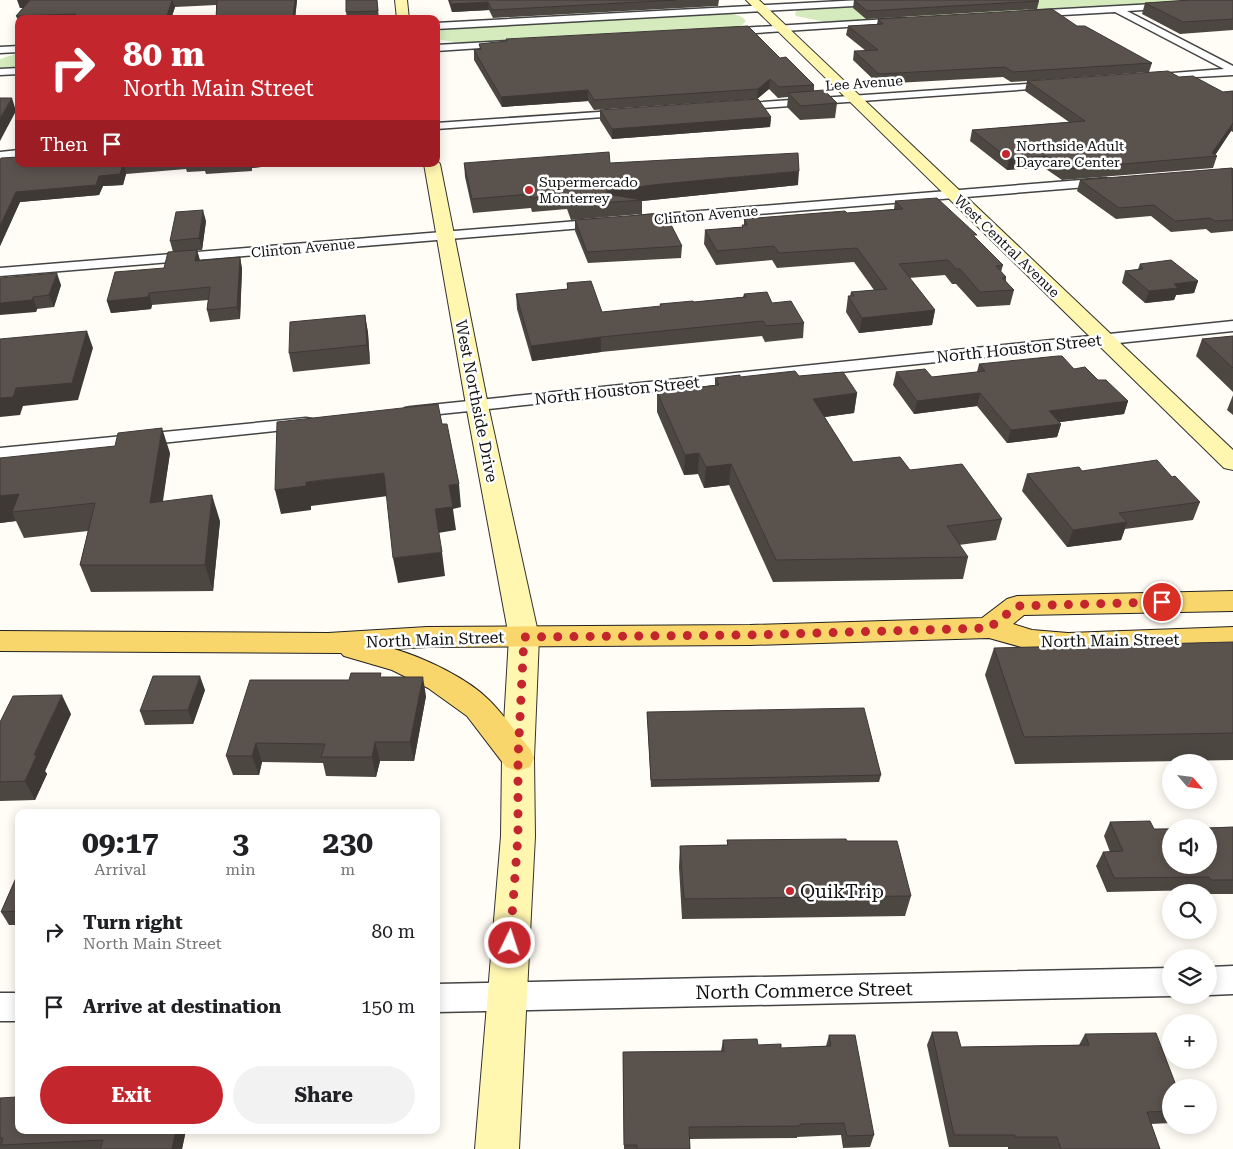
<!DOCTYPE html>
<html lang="en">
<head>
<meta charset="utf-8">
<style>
  :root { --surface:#fff; --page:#f2f2f2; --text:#202124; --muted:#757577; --accent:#c4262e }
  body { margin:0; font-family:"Roboto Serif",serif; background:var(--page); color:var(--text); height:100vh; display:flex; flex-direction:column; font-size:19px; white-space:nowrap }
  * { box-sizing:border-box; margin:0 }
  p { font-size:16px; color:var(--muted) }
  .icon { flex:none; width:28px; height:28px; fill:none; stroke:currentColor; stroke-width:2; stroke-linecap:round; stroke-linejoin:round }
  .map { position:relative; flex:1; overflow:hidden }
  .details { position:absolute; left:15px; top:809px; width:425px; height:325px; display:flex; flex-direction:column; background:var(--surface); border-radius:10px; box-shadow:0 2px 12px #0003 }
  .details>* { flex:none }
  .guide { position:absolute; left:15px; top:15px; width:425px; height:152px; border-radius:10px; box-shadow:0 2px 12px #0003; background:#c4262e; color:#fff; overflow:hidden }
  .needle { width:32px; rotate:118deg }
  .tools { position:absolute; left:1162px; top:754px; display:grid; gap:10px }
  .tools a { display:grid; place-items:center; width:55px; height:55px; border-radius:50%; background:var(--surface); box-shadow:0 2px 12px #0003; font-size:25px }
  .pin { position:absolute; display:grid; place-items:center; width:42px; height:42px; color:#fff; margin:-21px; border:2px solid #fff; border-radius:50%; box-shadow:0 1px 5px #0007 }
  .me { position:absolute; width:55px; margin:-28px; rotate:4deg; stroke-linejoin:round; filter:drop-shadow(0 0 4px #0008) }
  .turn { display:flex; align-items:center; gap:18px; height:105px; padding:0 25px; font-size:22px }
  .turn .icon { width:65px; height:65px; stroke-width:2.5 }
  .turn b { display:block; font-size:35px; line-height:42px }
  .then { display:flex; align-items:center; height:48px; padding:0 25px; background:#0003; gap:10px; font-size:19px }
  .eta { display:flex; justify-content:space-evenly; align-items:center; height:85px; text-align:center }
  .eta b { font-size:30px; font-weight:700; line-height:35px }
  .button { display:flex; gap:10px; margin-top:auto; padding:10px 25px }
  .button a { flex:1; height:58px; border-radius:30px; background:var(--accent); color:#fff; font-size:20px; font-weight:700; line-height:58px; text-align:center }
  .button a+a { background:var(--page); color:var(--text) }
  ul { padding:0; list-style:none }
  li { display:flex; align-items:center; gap:15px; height:75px; padding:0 25px }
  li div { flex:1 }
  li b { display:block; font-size:19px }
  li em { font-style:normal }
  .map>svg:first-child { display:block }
  .green { fill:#d5ebbd }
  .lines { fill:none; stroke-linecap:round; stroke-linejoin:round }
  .street-casing { stroke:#444; stroke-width:3 }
  .secondary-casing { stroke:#333; stroke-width:2 }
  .primary-casing { stroke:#222; stroke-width:2 }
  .street { fill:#fff; fill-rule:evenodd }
  .secondary { fill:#fff6b0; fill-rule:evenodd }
  .primary { fill:#f9d66b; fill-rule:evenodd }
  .wall { fill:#4d4742 }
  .shaded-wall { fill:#3f3936 }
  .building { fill:#5a524d; stroke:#3f3936 }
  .route { stroke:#c4262e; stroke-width:9; stroke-dasharray:0 16.2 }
  .poi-dot { fill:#c4262e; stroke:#fff; stroke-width:2 }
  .labels { text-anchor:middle; stroke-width:5; stroke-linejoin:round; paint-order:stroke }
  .far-street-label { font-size:14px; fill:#111; stroke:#fff }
  .far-poi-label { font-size:14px; fill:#111; stroke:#fff; text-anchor:start }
  .street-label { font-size:16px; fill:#111; stroke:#fff }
  .near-poi-label { font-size:19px; fill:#111; stroke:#fff; text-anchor:start }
  .near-street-label { font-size:19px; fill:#111; stroke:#fff }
</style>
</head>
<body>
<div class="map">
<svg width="1233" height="1149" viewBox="0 0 1233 1149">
  <rect width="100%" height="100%" fill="#fffdf5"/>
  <g class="green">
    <polygon points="942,0 1215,0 826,22 796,16 795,13 798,9"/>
    <path d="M717,12C727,13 740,13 746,21L742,25L729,28L461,43L436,39V32L456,27Z"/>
    <polygon points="19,53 19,70 0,69 0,59"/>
  </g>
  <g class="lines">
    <defs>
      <g id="street">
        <polygon points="861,0 913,0 909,3 436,29 436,23"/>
        <polygon points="1172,3 1175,4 1175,8 1127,11 1233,66 1233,75 1143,80 1142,78 1143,76 1147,75 1224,69 1115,12 1028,17 1023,14 1028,11"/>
        <polygon points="905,18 910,21 908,23 724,35 719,32 724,29"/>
        <polygon points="508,41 511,42 511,46 436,51 436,45"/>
        <polygon points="19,46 19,52 0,53 0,47"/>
        <polygon points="19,68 19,74 0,75 0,69"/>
        <polygon points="1055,82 1059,83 1060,85 1059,87 733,110 727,107 733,104"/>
        <polygon points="628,110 634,113 632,115 436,129 436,123"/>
        <polygon points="19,150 19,158 0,160 0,152"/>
        <polygon points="1106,178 1112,182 1111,185 638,224 631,220 638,216"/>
        <polygon points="602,219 609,223 607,226 0,276 0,268"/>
        <polygon points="1233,321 1233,331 411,417 405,416 402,412 405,408 411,407"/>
        <polygon points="306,418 312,419 315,423 312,427 0,460 0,448"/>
        <polygon points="1233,966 1233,994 1209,995 1209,967"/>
        <polygon points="1171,968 1171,995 1173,995 1171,996 436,1012 436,984"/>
        <rect x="0" y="993" width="19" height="28"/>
      </g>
      <g id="secondary">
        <polygon points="395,0 407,0 409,19 397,19"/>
        <polygon points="746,0 759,0 1233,450 1233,470 1224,468"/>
        <polygon points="436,160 440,164 488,405 539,637 534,758 535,836 519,1149 475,1149 501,836 502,758 509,637 466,405 424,164 436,164"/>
      </g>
      <path id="primary" d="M1233,591V611L1024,615L1013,624L1032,630L1068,633L1233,627V647L1068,653L1032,650L989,638L750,645L427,647L394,649C423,657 469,679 490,701C504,715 516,733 530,749L534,758L530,767L518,771L506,767L467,716L428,688L392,670L344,656L341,653L0,651V631L328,633L427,627L750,625L982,618L1007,599L1017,596Z"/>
    </defs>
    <use href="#street" class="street-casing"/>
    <use href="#secondary" class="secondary-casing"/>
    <use href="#primary" class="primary-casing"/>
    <use href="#street" class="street"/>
    <use href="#secondary" class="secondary"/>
    <use href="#primary" class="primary"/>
  </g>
  <g class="wall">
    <polygon points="18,0 297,0 295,19 216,19 216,5 175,7 171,19 19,19 19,23 16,16 23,8 20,8"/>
    <polygon points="377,0 379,19 347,19 346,12"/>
    <polygon points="448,0 719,0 718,6 493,18 489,10 452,12"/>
    <polygon points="854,0 1039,1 1037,9 866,19 853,8"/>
    <polygon points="1181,0 1233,0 1233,30 1180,34 1142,14 1145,3 1182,1"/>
    <polygon points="878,19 1077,26 1152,63 1149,72 1011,82 1003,77 878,84 853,60 854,51 866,51 846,35 848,26 877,24"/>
    <polygon points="506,39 780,58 814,85 814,91 837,103 835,118 800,120 787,107 788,97 778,98 769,89 757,99 594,110 588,101 502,107 474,60 474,50 480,49 479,44 506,42"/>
    <polygon points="1179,77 1223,92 1233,91 1233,132 1231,131 1215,155 1217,156 1213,168 1062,180 1043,167 1007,170 970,141 972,130 1069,122 1025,91 1027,81"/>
    <polygon points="600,110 771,117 770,127 612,139 600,120"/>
    <polygon points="0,160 19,164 289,164 252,168 252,171 206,174 205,171 187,172 186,169 126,174 123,185 103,186 99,195 20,202 0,246"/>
    <polygon points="464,163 610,163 798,185 642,201 642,214 571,220 567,209 532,212 531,208 473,213 465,177"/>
    <polygon points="1233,168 1233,231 1211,233 1206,229 1171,232 1151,216 1116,219 1077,191 1080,180"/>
    <polygon points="895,201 976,238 1003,265 1001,272 1006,277 1006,281 1014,290 1010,305 977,307 956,284 952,284 945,275 909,278 935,310 932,325 859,333 846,312 848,296 850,296 851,292 874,290 854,262 777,268 772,260 716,265 704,244 705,230 742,227 742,225 744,225 744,219 847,213 894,209"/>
    <polygon points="575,220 682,246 681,258 588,263 575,231"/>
    <polygon points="206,221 202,250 197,250 200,260 240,257 242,269 240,319 210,322 207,310 208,300 152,305 151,309 111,313 107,301 164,268 173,252 170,241"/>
    <polygon points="1140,264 1198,281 1194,293 1176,295 1174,300 1145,303 1122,283 1125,271 1138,269"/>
    <polygon points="0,278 61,285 54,307 37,309 36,312"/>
    <polygon points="567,283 602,312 660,307 660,304 694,302 743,297 744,294 772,303 804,323 803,338 765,342 762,336 601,352 532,361 517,309 516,294 567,289"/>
    <polygon points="365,315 368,333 370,364 293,372 289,353"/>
    <polygon points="1233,336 1233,392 1196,356 1202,339"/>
    <polygon points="979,364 1074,369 1098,380 1128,401 1124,414 1059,422 1061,424 1057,437 1007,443 977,406 914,414 893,385 896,372 932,377 977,372"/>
    <polygon points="799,376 857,393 854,413 824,417 853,462 910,470 1002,519 996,540 959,545 968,557 963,579 773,582 729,485 704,488 698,474 684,475 657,412 657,392 715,385 715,378"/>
    <polygon points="1233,395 1233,415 1227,410"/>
    <polygon points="170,453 163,501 220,521 213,591 91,592 80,565 88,531 24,538 16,521 0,523 0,458"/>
    <polygon points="1027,474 1172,477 1200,502 1193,520 1125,529 1121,540 1067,547 1022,491"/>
    <polygon points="1233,642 1233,760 1015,764 985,675 994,648"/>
    <polygon points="382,677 426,696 414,761 380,761 376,777 326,776 323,763 262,762 259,775 233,775 226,756 349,680"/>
    <polygon points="205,690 193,724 145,725 140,711"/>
    <polygon points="647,712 881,775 879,782 651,787"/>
    <polygon points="71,714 45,771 47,774 35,800 0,801 0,722"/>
    <polygon points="1110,822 1154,829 1233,827 1233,894 1209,894 1209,892 1202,892 1201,890 1107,892 1096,866 1103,852 1110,852 1104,836"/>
    <polygon points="727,840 847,841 911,896 905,916 682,919 679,867 680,846 727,845"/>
    <polygon points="19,871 19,925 9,925 1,912"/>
    <polygon points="932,1032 961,1047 1079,1045 1085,1034 1171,1088 1171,1123 1151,1124 1160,1149 1008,1149 1008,1147 949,1147 927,1045"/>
    <polygon points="829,1035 874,1135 870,1147 843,1148 841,1135 797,1137 797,1138 689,1139 690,1149 624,1149 623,1052 721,1051 723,1040 781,1048 826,1046"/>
    <polygon points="0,1098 19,1130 186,1130 182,1149 0,1149"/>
  </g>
  <g class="shaded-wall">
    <polygon points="17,0 30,0 33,8 20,8"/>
    <polygon points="172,0 175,7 171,19 166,19"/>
    <polygon points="295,0 297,0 295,19 294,19 293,16"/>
    <polygon points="488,2 489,10 452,12 451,4"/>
    <polygon points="770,79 769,89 757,99 758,89"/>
    <polygon points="588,90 588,101 502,107 501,97"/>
    <polygon points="12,98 16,111 0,141 0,118"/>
    <polygon points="771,117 770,127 612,139 612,129"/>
    <polygon points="1233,123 1231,131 1214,157 1212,153"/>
    <polygon points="1046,156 1043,167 1007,170 1009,159"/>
    <polygon points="124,164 126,174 123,185 103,186 99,195 20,202 0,246 0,226 16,192 99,176"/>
    <polygon points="250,164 289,164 252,168 252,171"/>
    <polygon points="799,171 798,185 642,201 642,200 607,202 607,191 652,185"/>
    <polygon points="203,210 206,221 202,250 199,238"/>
    <polygon points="197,250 200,262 195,261"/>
    <polygon points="240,257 242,269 240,319 237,307"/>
    <polygon points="57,273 61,285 54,307 49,295"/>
    <polygon points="1198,281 1194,293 1176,295 1174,300 1145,303 1149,291 1174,284"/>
    <polygon points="149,293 152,305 151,309 111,313 107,301"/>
    <polygon points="33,297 37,309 36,312 0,315 0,303"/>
    <polygon points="935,310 932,325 859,333 862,318"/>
    <polygon points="365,315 368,333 370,364 367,345"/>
    <polygon points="87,331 93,348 78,400 23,406 20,415 0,417 0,398"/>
    <polygon points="601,337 601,352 532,361 531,346"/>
    <polygon points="857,393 854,413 810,419 813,399"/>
    <polygon points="980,393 977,406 914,414 917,401"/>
    <polygon points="1128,401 1124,414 1045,424 1049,411"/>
    <polygon points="1061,424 1057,437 1007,443 1011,430"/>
    <polygon points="162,428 170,453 158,529 150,503"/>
    <polygon points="699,453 698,474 684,475 685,455"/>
    <polygon points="731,464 729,485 704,488 706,467"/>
    <polygon points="384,473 388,496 311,506 311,510 281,514 275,490 306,482"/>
    <polygon points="459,484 461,507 453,509 456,530 438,533 435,509 449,485"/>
    <polygon points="19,494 12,512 16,521 0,523 0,496"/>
    <polygon points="212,495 220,521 213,591 205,565"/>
    <polygon points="1127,522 1121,540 1067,547 1073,530"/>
    <polygon points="442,552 445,576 398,583 393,558"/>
    <polygon points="200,676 205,690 193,724 188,710"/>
    <polygon points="423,677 426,696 414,761 410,742"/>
    <polygon points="62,695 71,714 45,771 47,774 35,800 25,781 34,755"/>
    <polygon points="375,742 380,761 376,777 372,757"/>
    <polygon points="256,743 262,762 259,775 252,756"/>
    <polygon points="176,1130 186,1130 182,1149 172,1149"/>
  </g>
  <g class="building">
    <polygon points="30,0 172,0 166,19 73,19 76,14 16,16"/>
    <polygon points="217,0 295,0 293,16 280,17 280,19 216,19"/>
    <polygon points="346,0 377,0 378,11 346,12"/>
    <polygon points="450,0 676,0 492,10 488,2 451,4"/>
    <polygon points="854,0 1037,0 1039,1 867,11"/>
    <polygon points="1189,0 1233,0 1233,19 1183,22 1145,3"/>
    <polygon points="1052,9 1077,26 1085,26 1152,63 1013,72 1005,67 879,74 854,51 878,50 848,26 883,24 878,19"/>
    <polygon points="748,26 780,58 786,57 814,85 779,87 770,79 758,89 594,100 588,90 501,97 474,50 481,49 479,44 507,41 506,39"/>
    <polygon points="1168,71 1179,77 1193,76 1223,92 1233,91 1233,123 1212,153 1217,156 1065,169 1046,156 1009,159 972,130 1085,121 1027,81"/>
    <polygon points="824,90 837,103 801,106 788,93"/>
    <polygon points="0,98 12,98 0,118"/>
    <polygon points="758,99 771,117 612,129 600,110"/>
    <polygon points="609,152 610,163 798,153 799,171 652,185 607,191 607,194 642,200 570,205 566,195 531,198 530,194 472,199 464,163"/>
    <polygon points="19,157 19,164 123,164 120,174 99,176 96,185 16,192 0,226 0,160 1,158"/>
    <polygon points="1232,168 1233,220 1215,221 1210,218 1175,221 1154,205 1119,208 1080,180"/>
    <polygon points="937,198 977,235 973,235 1003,265 996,266 1006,277 1002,278 1014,290 980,292 960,269 956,269 948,260 899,264 935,310 862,318 848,296 854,296 851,292 887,289 857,248 779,253 774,246 717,251 705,230 743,227 742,225 747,225 744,219 845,211 847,213 903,209 895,201"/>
    <polygon points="203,210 199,238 170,241 176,212"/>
    <polygon points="665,213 682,246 587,252 575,220"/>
    <polygon points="197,250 195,261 240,257 237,307 207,310 210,287 149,293 148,297 107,301 115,272 164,268 168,252"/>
    <polygon points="1171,260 1198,281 1174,284 1178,288 1149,291 1125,271 1143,269 1140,264"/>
    <polygon points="57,273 49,295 33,297 32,300 0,303 0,278"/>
    <polygon points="591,281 602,312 661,306 660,304 693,301 694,302 746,297 744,294 767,292 772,303 791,301 804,323 766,326 763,321 601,337 531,346 516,294 568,289 567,283"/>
    <polygon points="365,315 367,345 289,353 290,322"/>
    <polygon points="87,331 72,383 16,388 13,397 0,398 0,339"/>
    <polygon points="1233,336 1233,368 1202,339"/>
    <polygon points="1058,356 1062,356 1074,369 1085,367 1098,380 1106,380 1128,401 1049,411 1061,424 1011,430 980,393 917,401 896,372 925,369 932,377 985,371 979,364"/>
    <polygon points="795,371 799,376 843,372 857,393 813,399 853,462 900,457 910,470 962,464 1002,519 947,526 968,557 776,560 731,464 706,467 699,453 685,455 657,392 719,385 715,378 740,375 740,377"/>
    <polygon points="438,404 442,424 447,424 459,484 449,485 453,507 435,509 442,552 393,558 384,473 306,482 306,486 275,490 277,422"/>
    <polygon points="162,428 150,503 212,495 205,565 80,565 95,503 12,512 19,494 0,496 0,458 115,446 118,433"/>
    <polygon points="1157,460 1172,477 1175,476 1200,502 1119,513 1127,522 1073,530 1027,474 1079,467 1082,471"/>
    <polygon points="1233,642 1233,733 1024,737 994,648"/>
    <polygon points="351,673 381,673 380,677 423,677 410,742 375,742 372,757 321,757 325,744 256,743 252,756 226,756 250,680 349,680"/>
    <polygon points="153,676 200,676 188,710 140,711"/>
    <polygon points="62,695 34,755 37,755 25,781 0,782 0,722 13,696"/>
    <polygon points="864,708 881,775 651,780 647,712"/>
    <polygon points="326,810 386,812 325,812"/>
    <polygon points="1150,821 1154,829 1171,829 1171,865 1209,865 1209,828 1233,827 1233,880 1211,880 1209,877 1114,878 1103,852 1123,851 1110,822"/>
    <polygon points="846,839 847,841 897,841 911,896 684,899 680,846 728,845 727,840"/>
    <polygon points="19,871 19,911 1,912"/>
    <polygon points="932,1032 957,1032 961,1047 1089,1045 1085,1034 1156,1033 1177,1088 1171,1088 1171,1111 1147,1112 1160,1149 1061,1149 1057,1137 1015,1137 1015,1135 954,1135"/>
    <polygon points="829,1035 855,1035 874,1135 847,1136 844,1123 800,1124 800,1126 689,1127 690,1149 637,1149 637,1145 624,1145 623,1052 724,1051 723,1040 757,1039 758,1045 781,1044 781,1048 831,1046"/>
    <polygon points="19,1093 19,1130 176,1130 172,1149 100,1149 103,1140 1,1145 3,1138 0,1138 0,1098 17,1097"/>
  </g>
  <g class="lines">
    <polyline class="route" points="510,943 518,836 518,758 524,637 750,635 989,628 1017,606 1162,602"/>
  </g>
  <g class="poi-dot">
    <circle cx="1006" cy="154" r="5"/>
    <circle cx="529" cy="190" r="5"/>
    <circle cx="790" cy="891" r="5"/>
  </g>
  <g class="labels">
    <g class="far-street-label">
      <text transform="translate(864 83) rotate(-4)" y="5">Lee Avenue</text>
      <text transform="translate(706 215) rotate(-5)" y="5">Clinton Avenue</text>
      <text transform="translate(1007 246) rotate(44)" y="5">West Central Avenue</text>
      <text transform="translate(303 248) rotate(-5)" y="5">Clinton Avenue</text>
    </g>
    <g class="far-poi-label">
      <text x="1016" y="151">Northside Adult<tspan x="1016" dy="16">Daycare Center</tspan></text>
      <text x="539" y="187">Supermercado<tspan x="539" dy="16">Monterrey</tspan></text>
    </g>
    <g class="street-label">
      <text transform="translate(1019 348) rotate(-6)" y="6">North Houston Street</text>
      <text transform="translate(617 390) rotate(-6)" y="6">North Houston Street</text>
      <text transform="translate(477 401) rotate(79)" y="6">West Northside Drive</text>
      <text transform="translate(435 639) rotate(-2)" y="6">North Main Street</text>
      <text transform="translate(1110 640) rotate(-1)" y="6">North Main Street</text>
    </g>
    <g class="near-poi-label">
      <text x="800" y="898">QuikTrip</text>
    </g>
    <g class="near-street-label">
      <text transform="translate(804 990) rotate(-1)" y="7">North Commerce Street</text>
    </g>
  </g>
</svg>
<div class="tools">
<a><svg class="needle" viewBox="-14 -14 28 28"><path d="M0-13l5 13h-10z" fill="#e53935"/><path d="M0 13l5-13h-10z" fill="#757577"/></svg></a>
<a><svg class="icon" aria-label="sound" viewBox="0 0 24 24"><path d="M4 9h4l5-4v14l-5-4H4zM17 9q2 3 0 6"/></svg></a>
<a><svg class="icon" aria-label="search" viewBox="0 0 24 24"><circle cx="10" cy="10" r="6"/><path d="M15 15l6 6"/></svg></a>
<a><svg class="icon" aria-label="layers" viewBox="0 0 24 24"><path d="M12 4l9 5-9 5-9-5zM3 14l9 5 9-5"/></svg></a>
<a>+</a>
<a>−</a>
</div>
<div class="pin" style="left:1162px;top:602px;background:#d93025"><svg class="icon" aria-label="arrive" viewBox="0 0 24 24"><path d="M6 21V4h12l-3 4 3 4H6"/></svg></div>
<svg class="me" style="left:510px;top:943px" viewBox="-20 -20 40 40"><circle r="17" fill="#c4262e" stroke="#fff" stroke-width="3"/><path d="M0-11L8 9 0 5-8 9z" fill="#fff"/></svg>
<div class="guide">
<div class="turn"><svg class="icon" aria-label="right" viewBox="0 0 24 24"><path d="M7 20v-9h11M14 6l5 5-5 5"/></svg><div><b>80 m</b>North Main Street</div></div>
<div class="then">Then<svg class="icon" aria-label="arrive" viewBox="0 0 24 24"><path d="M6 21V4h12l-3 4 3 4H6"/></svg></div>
</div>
<section class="details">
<div class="eta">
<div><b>09:17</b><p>Arrival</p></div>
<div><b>3</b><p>min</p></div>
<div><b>230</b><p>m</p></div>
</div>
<ul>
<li><svg class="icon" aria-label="right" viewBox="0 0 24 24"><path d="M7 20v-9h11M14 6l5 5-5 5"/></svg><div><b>Turn right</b><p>North Main Street</p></div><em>80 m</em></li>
<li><svg class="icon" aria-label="arrive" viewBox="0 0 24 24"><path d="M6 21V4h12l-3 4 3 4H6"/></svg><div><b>Arrive at destination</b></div><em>150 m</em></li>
</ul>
<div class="button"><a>Exit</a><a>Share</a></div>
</section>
</div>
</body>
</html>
